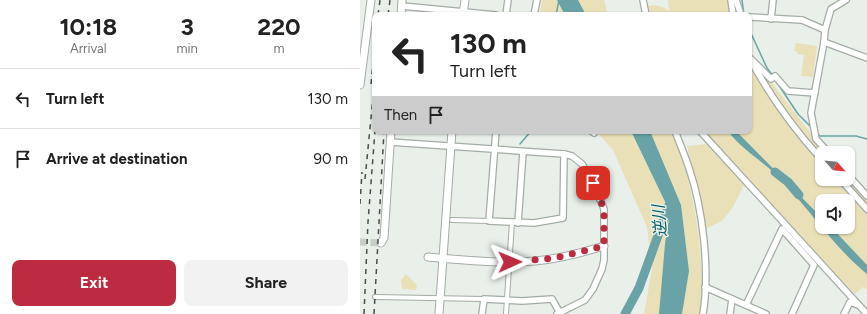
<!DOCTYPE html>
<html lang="en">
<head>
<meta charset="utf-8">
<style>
  :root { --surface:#fff; --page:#f2f2f2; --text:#222; --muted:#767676; --line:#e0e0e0; --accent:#bc2b40 }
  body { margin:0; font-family:Figtree,"Noto Sans JP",sans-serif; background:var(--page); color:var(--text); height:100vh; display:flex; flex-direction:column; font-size:15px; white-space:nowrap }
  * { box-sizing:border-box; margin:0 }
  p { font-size:13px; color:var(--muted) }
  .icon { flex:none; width:22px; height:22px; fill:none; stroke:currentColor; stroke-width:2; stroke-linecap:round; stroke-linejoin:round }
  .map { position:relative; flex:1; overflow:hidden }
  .panel { display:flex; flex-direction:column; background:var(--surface); width:360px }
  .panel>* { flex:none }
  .guide { position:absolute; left:12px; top:12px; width:380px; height:122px; border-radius:8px; box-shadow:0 1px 3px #0004; background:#fff; color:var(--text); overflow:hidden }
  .needle { width:26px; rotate:117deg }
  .fabs { position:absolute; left:455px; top:146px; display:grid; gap:8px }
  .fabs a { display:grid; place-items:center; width:40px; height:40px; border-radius:8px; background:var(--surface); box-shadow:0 1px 3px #0004; font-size:20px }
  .pin { position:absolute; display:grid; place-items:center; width:34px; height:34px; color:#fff; margin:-17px; border-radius:8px; box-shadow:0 2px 6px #0006 }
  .me { position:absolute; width:44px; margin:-22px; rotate:89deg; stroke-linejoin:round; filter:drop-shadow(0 0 3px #0008) }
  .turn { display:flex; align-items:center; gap:14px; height:84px; padding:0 12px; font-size:18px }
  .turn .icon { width:52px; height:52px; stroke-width:2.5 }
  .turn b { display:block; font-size:28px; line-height:34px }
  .then { display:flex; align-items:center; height:38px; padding:0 12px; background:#0003; gap:8px; font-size:15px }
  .eta { display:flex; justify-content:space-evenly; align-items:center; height:68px; text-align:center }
  .eta b { font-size:24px; font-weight:700; line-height:28px }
  .button { display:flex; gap:8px; margin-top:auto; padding:8px 12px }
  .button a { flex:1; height:46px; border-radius:8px; background:var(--accent); color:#fff; font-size:16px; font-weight:700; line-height:46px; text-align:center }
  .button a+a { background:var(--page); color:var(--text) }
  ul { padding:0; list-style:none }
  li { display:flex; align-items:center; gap:12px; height:60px; padding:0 12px; border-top:1px solid var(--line) }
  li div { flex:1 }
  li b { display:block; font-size:15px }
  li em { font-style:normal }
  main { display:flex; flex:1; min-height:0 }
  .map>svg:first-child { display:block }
  .green { fill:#e9e0b7; fill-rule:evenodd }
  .water { fill:#69a3a7 }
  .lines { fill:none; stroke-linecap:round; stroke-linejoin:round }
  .stream { stroke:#69a3a7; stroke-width:1.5 }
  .river { stroke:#69a3a7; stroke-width:9 }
  .tertiary-tunnel { stroke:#c7cec8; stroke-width:7; stroke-dasharray:7 3.5; stroke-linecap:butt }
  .pedestrian-casing { stroke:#a4aca5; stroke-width:6 }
  .minor-casing { stroke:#a4aca5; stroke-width:8 }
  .tertiary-casing { stroke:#a4aca5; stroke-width:9 }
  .pedestrian { stroke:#fff; stroke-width:4 }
  .minor { stroke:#fff; stroke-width:5.5 }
  .tertiary { stroke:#fff; stroke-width:7 }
  .rail { stroke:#4a4e4a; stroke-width:1.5; stroke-dasharray:5 5; stroke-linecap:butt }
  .route { stroke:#bc2b40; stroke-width:7; stroke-dasharray:0 12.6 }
  .labels { text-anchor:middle; stroke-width:3; stroke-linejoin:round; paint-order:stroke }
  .water-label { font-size:16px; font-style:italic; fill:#065d62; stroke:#e8f0e9 }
</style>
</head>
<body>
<main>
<section class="panel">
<div class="eta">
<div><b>10:18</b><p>Arrival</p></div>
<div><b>3</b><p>min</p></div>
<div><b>220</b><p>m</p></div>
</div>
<ul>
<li><svg class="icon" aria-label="left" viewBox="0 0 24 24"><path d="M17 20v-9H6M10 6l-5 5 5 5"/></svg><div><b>Turn left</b></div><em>130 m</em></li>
<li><svg class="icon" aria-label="arrive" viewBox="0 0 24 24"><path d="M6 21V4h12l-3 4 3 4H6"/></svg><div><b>Arrive at destination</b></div><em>90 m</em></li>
</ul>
<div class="button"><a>Exit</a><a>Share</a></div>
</section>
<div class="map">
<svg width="507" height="314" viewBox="0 0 507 314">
  <rect width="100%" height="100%" fill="#e8f0e9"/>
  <g class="green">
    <polygon points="182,0 244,0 248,15 180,15"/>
    <path d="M308,0H377L374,15H291L288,6C296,4 303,6 309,11Z"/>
    <polygon points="436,43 457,46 453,77 441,76 444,55 437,54 437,51 434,51"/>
    <path d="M389,53L466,153H462V179H488L507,198V290L503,287L495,294L375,166L349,138L346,131H389ZM462,201H488V227H462Z"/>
    <path d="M236,131H315C329,178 338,216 341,265C342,282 344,297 341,314H284L292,269L287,227L253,150Z"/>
    <polygon points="346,144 384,185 373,207 362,221 343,230 327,146"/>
    <polygon points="46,274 57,285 56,290 42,289 41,280"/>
  </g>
  <g class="water">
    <polygon points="197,0 218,0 226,15 205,15"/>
    <polygon points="271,131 290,131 321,205 329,271 322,314 299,314 305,244 310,212"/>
    <path d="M368,131H376L462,218V227H471L507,265V274C470,244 446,203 411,170C396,157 380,147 368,131Z"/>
  </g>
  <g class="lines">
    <g class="stream">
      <polyline points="382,0 384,15"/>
      <polyline points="196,15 199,0"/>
      <polyline points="389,29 407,68 413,76"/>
      <polyline points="416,81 438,114 451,127"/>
      <polyline points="457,133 460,136 496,136 507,139"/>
      <polyline points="160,144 171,131"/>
      <polyline points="267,314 274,298"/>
    </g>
    <g class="river">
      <polyline points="415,172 428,182 439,195"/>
      <polyline points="265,314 279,288 312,197"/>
    </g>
    <polyline class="tertiary-tunnel" points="0,242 21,243"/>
    <defs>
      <g id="pedestrian">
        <polyline points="92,220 129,221"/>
        <polyline points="15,297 124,299"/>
        <polyline points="146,314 152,222"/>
      </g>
      <g id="minor">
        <polyline points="283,0 286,15"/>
        <polyline points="371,0 373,15"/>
        <polyline points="376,0 381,15"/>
        <polyline points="42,6 136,15"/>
        <polyline points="146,15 148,0"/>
        <polyline points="174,15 177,0"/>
        <polyline points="389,17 442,20 465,30"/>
        <polyline points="411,19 413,0"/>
        <polyline points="464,42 507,58"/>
        <path d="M389,57C409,95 433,128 462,160"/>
        <polyline points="391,59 411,79 415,76 428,91 455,93"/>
        <polyline points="136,131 129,221 174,223 203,218 204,154"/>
        <polyline points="231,131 234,133"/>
        <path d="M315,131C320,144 325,156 329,168C343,209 350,271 343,314"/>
        <polyline points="340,131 507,314"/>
        <polyline points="30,142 204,154 212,156 222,164 233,183 244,209 244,260 242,269 233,289 225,300 197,314"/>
        <polyline points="469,153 456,139 451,113 464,42 465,30 471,9 486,0"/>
        <polyline points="488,175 507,196"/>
        <polyline points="480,179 507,209"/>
        <polyline points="158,223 163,152"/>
        <polyline points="345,287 406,314"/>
        <polyline points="386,305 422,229 454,265 432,314"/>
        <polyline points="122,314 124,299 162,301 192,299 200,313"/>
        <polyline points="370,314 372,299"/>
        <polyline points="484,314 490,302 498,305"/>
      </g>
      <g id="tertiary">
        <polyline points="41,15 42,0"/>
        <polyline points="103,15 105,0"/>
        <polyline points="0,85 11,0"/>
        <polyline points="21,243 24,238 31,131"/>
        <path d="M68,257C103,260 140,264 175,261C199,259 221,253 244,246"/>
        <polyline points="79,314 92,131"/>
      </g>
    </defs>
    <use href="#pedestrian" class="pedestrian-casing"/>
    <use href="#minor" class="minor-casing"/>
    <use href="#tertiary" class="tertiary-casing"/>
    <use href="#pedestrian" class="pedestrian"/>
    <use href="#minor" class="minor"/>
    <use href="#tertiary" class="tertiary"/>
    <g class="rail">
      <polyline points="18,15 20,0"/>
      <polyline points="28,15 30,0"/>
      <polyline points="11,84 15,43"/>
      <polyline points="5,179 15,77"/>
      <polyline points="0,204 2,172"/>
      <polyline points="4,314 8,222 15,131"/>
      <polyline points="14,314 24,131"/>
    </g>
  </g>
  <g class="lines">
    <polyline class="route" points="150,262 195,258 244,246 244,209 233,183"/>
  </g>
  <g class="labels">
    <g class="water-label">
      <text transform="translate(299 221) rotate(-95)" y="6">逆川</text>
    </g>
  </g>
</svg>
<div class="fabs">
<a><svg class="needle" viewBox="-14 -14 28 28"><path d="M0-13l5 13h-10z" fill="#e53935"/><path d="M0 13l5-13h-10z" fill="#767676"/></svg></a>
<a><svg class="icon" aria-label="sound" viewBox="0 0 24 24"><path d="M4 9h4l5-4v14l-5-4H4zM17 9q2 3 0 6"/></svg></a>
</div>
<div class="pin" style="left:233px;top:183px;background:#d93025"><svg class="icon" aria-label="arrive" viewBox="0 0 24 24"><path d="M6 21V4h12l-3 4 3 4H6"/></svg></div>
<svg class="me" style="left:150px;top:262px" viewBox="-20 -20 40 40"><path d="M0-17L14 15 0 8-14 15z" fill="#bc2b40" stroke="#fff" stroke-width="4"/></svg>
<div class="guide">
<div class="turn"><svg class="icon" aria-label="left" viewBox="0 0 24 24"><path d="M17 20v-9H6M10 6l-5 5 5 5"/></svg><div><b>130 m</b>Turn left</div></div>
<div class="then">Then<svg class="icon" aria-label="arrive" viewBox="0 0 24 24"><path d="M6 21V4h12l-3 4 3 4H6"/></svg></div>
</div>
</div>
</main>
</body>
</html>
